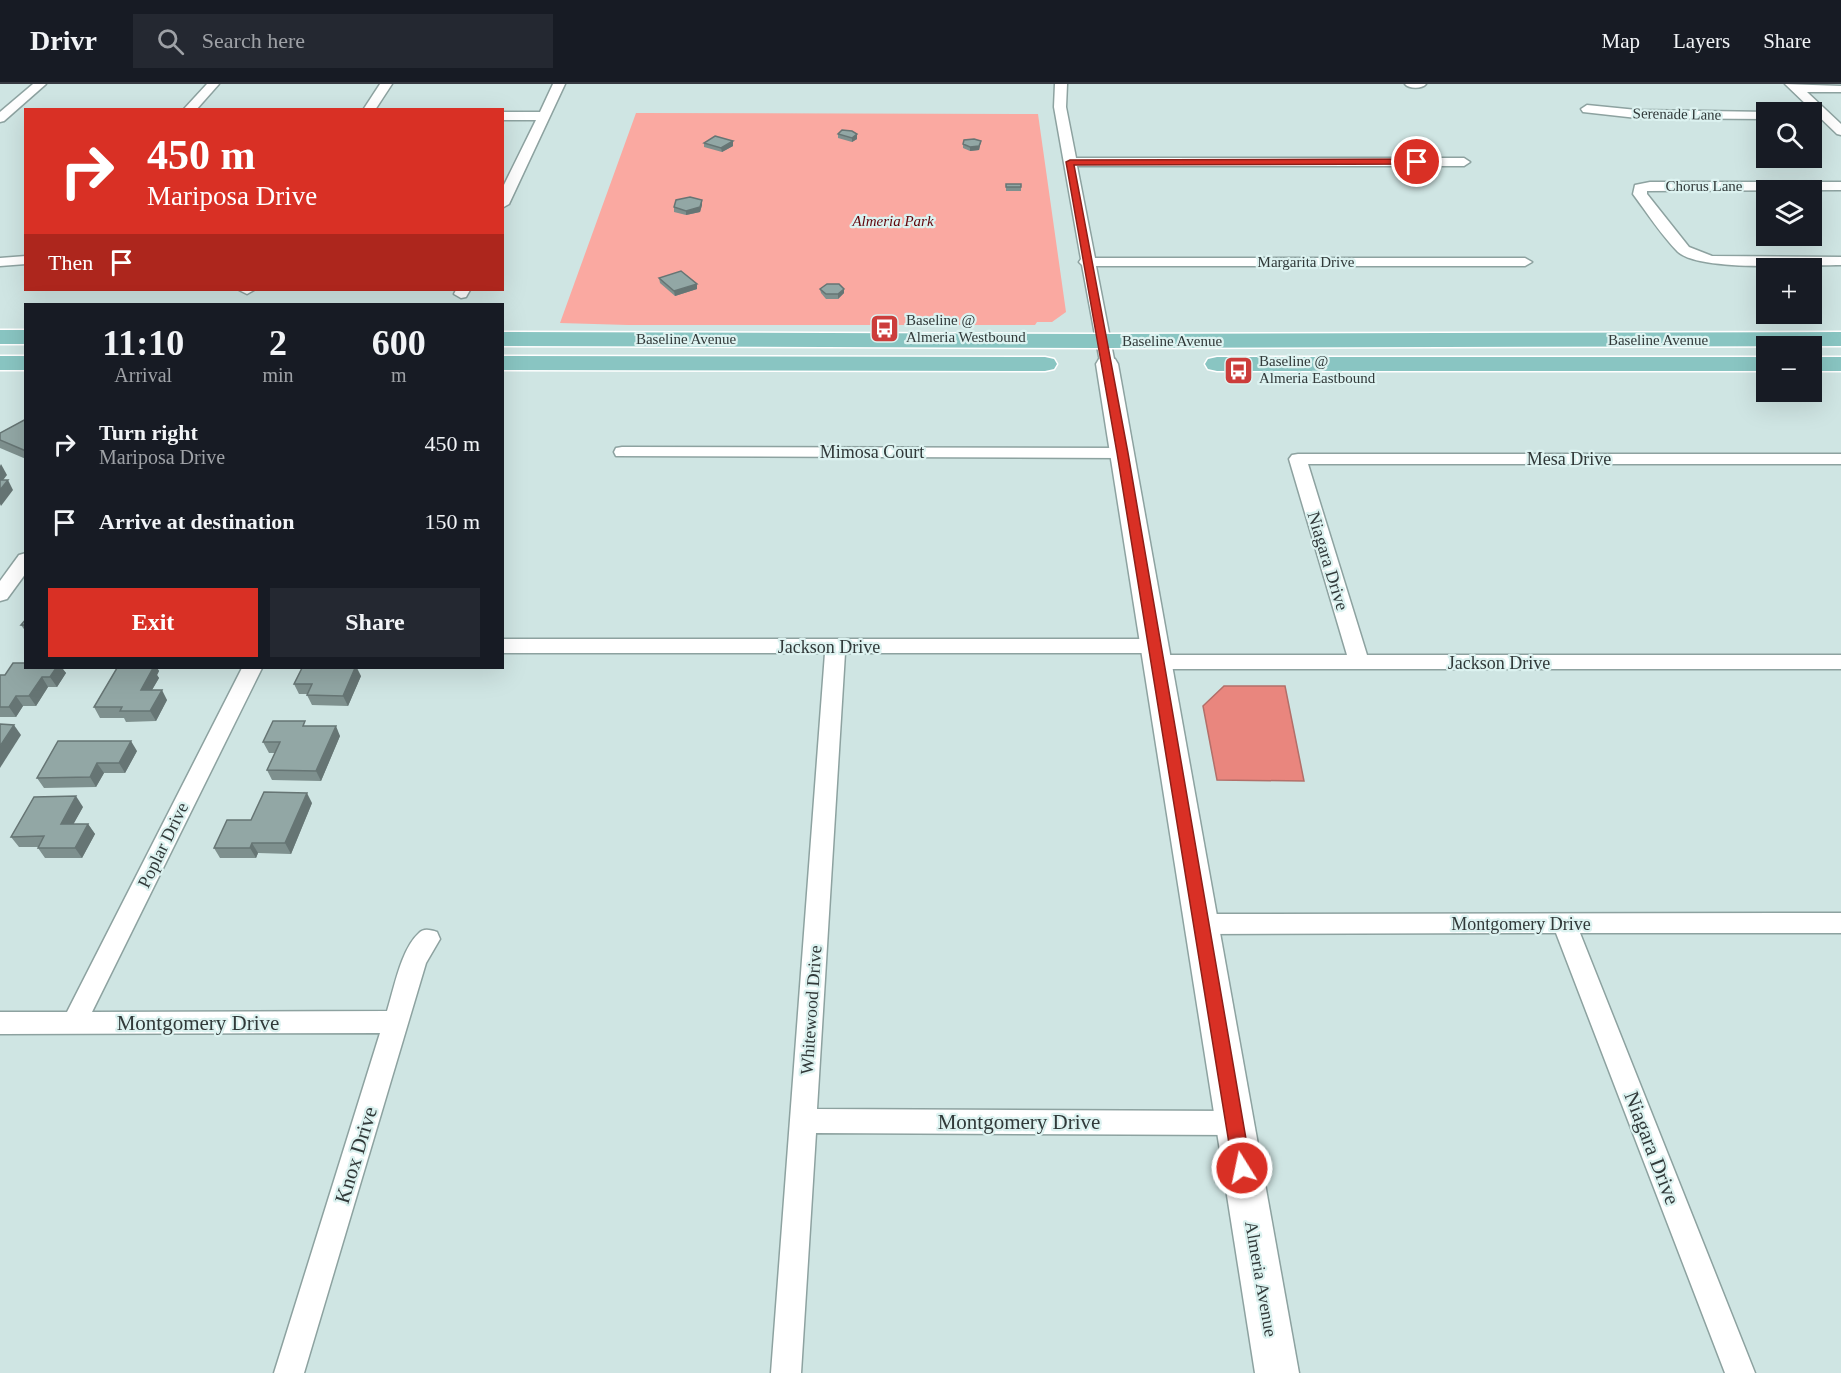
<!DOCTYPE html>
<html lang="en">
<head>
<meta charset="utf-8">
<style>
  :root { --surface:#171b24; --page:#242831; --text:#f1f3f6; --muted:#9ea1a6; --line:#363941; --accent:#d93025 }
  body { margin:0; font-family:Georgia,serif; background:var(--page); color:var(--text); height:100vh; display:flex; flex-direction:column; font-size:22px; white-space:nowrap }
  * { box-sizing:border-box; margin:0 }
  p { font-size:20px; color:var(--muted) }
  .icon { flex:none; width:33px; height:33px; fill:none; stroke:currentColor; stroke-width:2; stroke-linecap:round; stroke-linejoin:round }
  .map { position:relative; flex:1; overflow:hidden }
  .sheet { position:absolute; left:24px; top:219px; width:480px; height:366px; display:flex; flex-direction:column; background:var(--surface); border-radius:0px; box-shadow:0 6px 24px #0002 }
  .sheet>* { flex:none }
  .guide { position:absolute; left:24px; top:24px; width:480px; height:183px; border-radius:0px; box-shadow:0 6px 24px #0002; background:#d93025; color:#fff; overflow:hidden }
  .buttons { position:absolute; left:1756px; top:18px; display:grid; gap:12px }
  .buttons a { display:grid; place-items:center; width:66px; height:66px; border-radius:0px; background:var(--surface); box-shadow:0 6px 24px #0002; font-size:30px }
  .pin { position:absolute; display:grid; place-items:center; width:51px; height:51px; color:#fff; margin:-26px; border:3px solid #fff; border-radius:50%; box-shadow:0 2px 6px #0007 }
  .me { position:absolute; width:66px; margin:-33px; rotate:350deg; stroke-linejoin:round; filter:drop-shadow(0 0 4px #0008) }
  .turn { display:flex; align-items:center; gap:21px; height:126px; padding:0 24px; font-size:27px }
  .turn .icon { width:78px; height:78px; stroke-width:2.5 }
  .turn b { display:block; font-size:42px; line-height:51px }
  .then { display:flex; align-items:center; height:57px; padding:0 24px; background:#0003; gap:12px; font-size:22px }
  .eta { display:flex; justify-content:space-evenly; align-items:center; height:102px; text-align:center }
  .eta b { font-size:36px; font-weight:700; line-height:42px }
  .button { display:flex; gap:12px; margin-top:auto; padding:12px 24px }
  .button a { flex:1; height:69px; border-radius:0px; background:var(--accent); color:#fff; font-size:24px; font-weight:700; line-height:69px; text-align:center }
  .button a+a { background:var(--page); color:var(--text) }
  ul { padding:0; list-style:none }
  li { display:flex; align-items:center; gap:18px; height:78px; padding:0 24px }
  li div { flex:1 }
  li b { display:block; font-size:22px }
  li em { font-style:normal }
  header { display:flex; align-items:center; gap:36px; box-sizing:border-box; height:84px; padding:0 30px; background:var(--surface); border-bottom:2px solid var(--line) }
  header strong { font-size:28px }
  nav { display:flex; gap:33px; margin-inline-start:auto; font-size:21px }
  .search { width:420px; height:54px; background:var(--page); display:flex; align-items:center; gap:15px; box-sizing:border-box; padding:0 21px; border-radius:0px; color:var(--muted); font-size:22px }
  .map>svg:first-child { display:block }
  .green { fill:#faa9a1 }
  .water { fill:#e9867e; stroke:#b26f69; stroke-width:1.5 }
  .lines { fill:none; stroke-linecap:round; stroke-linejoin:round }
  .street-casing { stroke:#8da2a0; stroke-width:3 }
  .secondary-casing { stroke:#8da2a0; stroke-width:3 }
  .primary-casing { stroke:#fff; stroke-width:3 }
  .street { fill:#fff; fill-rule:evenodd }
  .secondary { fill:#fff; fill-rule:evenodd }
  .primary { fill:#89c5c2; fill-rule:evenodd }
  .wall { fill:#7e908e }
  .shaded-wall { fill:#667574 }
  .building { fill:#92a7a5; stroke:#667574; stroke-width:1.5 }
  .route { fill:#d93025; stroke:#8d1f18; stroke-width:1.5 }
  .labels { text-anchor:middle; stroke-width:4.5; stroke-linejoin:round; paint-order:stroke }
  .far-street-label { font-size:15px; fill:#313939; stroke:#dcf2f0 }
  .far-park-label { font-size:15px; font-style:italic; fill:#61050b; stroke:#dcf2f0 }
  .far-poi-label { font-size:15px; fill:#313939; stroke:#dcf2f0; text-anchor:start }
  .street-label { font-size:18px; fill:#313939; stroke:#dcf2f0 }
  .near-street-label { font-size:21px; fill:#313939; stroke:#dcf2f0 }
</style>
</head>
<body>
<header>
<strong>Drivr</strong>
<div class="search"><svg class="icon" aria-label="search" viewBox="0 0 24 24"><circle cx="10" cy="10" r="6"/><path d="M15 15l6 6"/></svg>Search here</div>
<nav><a>Map</a><a>Layers</a><a>Share</a></nav>
</header>
<div class="map">
<svg width="1841" height="1289" viewBox="0 0 1841 1289">
  <rect width="100%" height="100%" fill="#cfe5e3"/>
  <polygon class="green" points="636,29 1038,30 1066,228 1052,238 1037,238 1035,241 628,241 560,239"/>
  <polygon class="water" points="1224,602 1285,602 1304,697 1217,696 1203,622"/>
  <g class="lines">
    <defs>
      <g id="street">
        <polygon points="33,0 46,0 4,37 0,38 0,28"/>
        <polygon points="207,0 219,0 196,26 183,26"/>
        <polygon points="380,0 392,0 375,26 363,26"/>
        <polygon points="553,0 565,0 509,120 502,124 502,105 536,36 502,36 502,28 540,28"/>
        <polygon points="1055,0 1067,0 1066,23 1076,74 1464,74 1470,78 1464,82 1077,82 1095,174 1525,174 1532,178 1525,182 1096,182 1115,280 1113,283 1101,283 1082,181 1079,178 1081,175 1054,23"/>
        <path d="M1405,0H1426C1422,5 1409,5 1405,0Z"/>
        <polygon points="1785,0 1841,2 1841,8 1807,8 1841,40 1841,51 1837,50"/>
        <polygon points="1587,21 1637,26 1771,28 1767,28 1767,35 1637,34 1583,28 1581,25"/>
        <path d="M1650,98H1841V106L1647,107V110L1689,163L1712,172L1841,173V181C1809,181 1700,188 1678,168C1662,152 1647,129 1633,110L1635,101Z"/>
        <polygon points="26,172 26,180 0,182 0,174"/>
        <polygon points="239,206 254,206 247,210"/>
        <polygon points="456,206 470,206 466,213 461,214 454,210"/>
        <polygon points="622,363 1122,364 1128,365 1130,369 1128,373 1122,374 616,372 614,368 616,364"/>
        <polygon points="1298,370 1841,370 1841,380 1308,380 1367,571 1841,571 1841,585 1157,585 1150,583 1147,578 1150,573 1157,571 1347,571 1289,375 1292,371"/>
        <polygon points="26,469 26,489 7,515 0,517 0,497 19,471"/>
        <polygon points="502,555 1155,555 1162,557 1165,562 1162,567 1155,569 845,569 817,1025 1234,1027 1243,1030 1247,1039 1243,1048 1234,1051 816,1049 801,1289 771,1289 825,569 502,569"/>
        <path d="M242,584H262L92,928L387,927C394,905 401,865 419,849C424,844 430,846 437,848L440,855L426,879L304,1289H274L380,949L0,950V928H67Z"/>
        <polygon points="1841,829 1841,849 1580,849 1755,1289 1725,1289 1556,849 1201,850 1193,847 1189,840 1193,833 1201,830"/>
      </g>
      <polygon id="secondary" points="1107,273 1115,275 1118,280 1299,1289 1255,1289 1096,280 1099,275"/>
      <g id="primary">
        <rect x="0" y="246" width="26" height="14"/>
        <polygon points="502,248 1102,250 1841,248 1841,262 1102,264 502,262"/>
        <rect x="0" y="272" width="26" height="14"/>
        <polygon points="502,272 1045,273 1054,275 1057,280 1054,285 1045,287 502,286"/>
        <polygon points="1217,273 1767,273 1767,287 1217,287 1208,285 1205,280 1208,275"/>
        <rect x="1812" y="273" width="29" height="14"/>
      </g>
    </defs>
    <use href="#street" class="street-casing"/>
    <use href="#secondary" class="secondary-casing"/>
    <use href="#primary" class="primary-casing"/>
    <use href="#street" class="street"/>
    <use href="#secondary" class="secondary"/>
    <use href="#primary" class="primary"/>
  </g>
  <g class="wall">
    <polygon points="838,50 857,50 857,55 852,58 838,54"/>
    <polygon points="981,57 979,66 970,67 963,64 963,60"/>
    <polygon points="704,59 733,62 722,68 704,63"/>
    <rect x="1006" y="100" width="15" height="7"/>
    <polygon points="702,121 700,128 686,131 674,128 674,123"/>
    <polygon points="659,194 697,205 675,212 660,199"/>
    <polygon points="820,205 844,209 838,215 826,215 821,209"/>
    <polygon points="26,335 26,375 0,364 0,349"/>
    <polygon points="26,535 26,548 21,541"/>
    <polygon points="26,584 62,584 66,589 57,603 48,603 36,622 23,622 16,633 0,633 0,591 5,591"/>
    <polygon points="117,584 157,584 159,587 157,591 159,594 152,606 167,616 156,637 126,638 124,634 100,634 94,623"/>
    <polygon points="361,592 348,622 312,621 307,611 307,610 299,610 294,600"/>
    <polygon points="307,642 340,652 321,697 272,696 267,686 275,669 269,669 263,658"/>
    <polygon points="137,667 125,689 104,689 96,703 44,704 37,694"/>
    <polygon points="312,719 291,770 258,769 256,774 220,774 214,764 251,736"/>
    <polygon points="83,723 73,740 88,740 95,750 82,774 45,774 38,764 39,763 19,763 11,753"/>
  </g>
  <g class="shaded-wall">
    <polygon points="857,50 857,55 852,58 852,54"/>
    <polygon points="733,57 733,62 722,68 721,64"/>
    <polygon points="981,57 979,66 970,67 970,63"/>
    <polygon points="702,116 702,121 700,128 686,131 686,127"/>
    <polygon points="697,200 697,205 675,212 674,207"/>
    <polygon points="844,205 844,209 838,215 838,210"/>
    <polygon points="1,380 7,391 0,400 0,382"/>
    <polygon points="8,396 13,406 1,422 0,420 0,406"/>
    <polygon points="56,584 62,584 66,589 57,603 50,593"/>
    <polygon points="149,584 157,584 159,587 157,591 159,594 146,616 141,606"/>
    <polygon points="355,584 357,584 361,592 348,622 343,612"/>
    <polygon points="42,593 48,603 36,622 29,612"/>
    <polygon points="162,606 167,616 156,637 150,627"/>
    <polygon points="16,612 23,622 16,633 9,623"/>
    <polygon points="14,641 21,651 0,684 0,662"/>
    <polygon points="336,642 340,652 321,697 316,687"/>
    <polygon points="131,657 137,667 125,689 119,679"/>
    <polygon points="97,679 104,689 96,703 90,693"/>
    <polygon points="307,709 312,719 291,770 285,759"/>
    <polygon points="76,712 83,723 68,750 61,740"/>
    <polygon points="88,740 95,750 82,774 75,764"/>
    <polygon points="252,759 258,769 256,774 250,764"/>
  </g>
  <g class="building">
    <polygon points="842,46 852,47 857,50 852,54 838,50"/>
    <polygon points="715,52 733,57 721,64 704,59"/>
    <polygon points="974,55 981,57 979,62 970,63 963,60 964,56"/>
    <rect x="1006" y="100" width="15" height="3"/>
    <polygon points="690,113 702,116 700,123 686,127 674,123 676,116"/>
    <polygon points="681,187 697,200 674,207 659,194"/>
    <polygon points="827,200 839,200 844,205 838,210 826,210 820,205"/>
    <polygon points="26,335 26,367 0,356 0,349"/>
    <polygon points="0,396 8,396 0,406"/>
    <polygon points="26,535 26,541 21,541"/>
    <polygon points="13,579 26,579 26,584 56,584 50,593 42,593 29,612 16,612 9,623 0,623 0,591 5,591"/>
    <polygon points="117,584 153,584 141,606 162,606 150,627 120,627 122,623 94,623"/>
    <polygon points="302,584 355,584 343,612 307,611 312,600 294,600"/>
    <polygon points="273,637 305,637 303,642 336,642 316,687 267,686 280,658 263,658"/>
    <polygon points="0,640 14,641 0,662"/>
    <polygon points="58,657 131,657 119,679 97,679 90,693 37,694"/>
    <polygon points="264,708 307,709 285,759 252,759 250,764 214,764 227,736 251,736"/>
    <polygon points="76,712 61,740 88,740 75,764 38,764 44,752 11,753 34,713"/>
  </g>
  <polygon class="route" points="1417,75 1421,78 1420,80 1074,81 1128,369 1251,1084 1249,1090 1242,1092 1236,1090 1233,1084 1117,369 1066,78 1070,76"/>
  <defs>
    <symbol id="bus-square" viewBox="-11 -11 22 22"><rect x="-9" y="-9" width="18" height="18" rx="4" fill="#cc3d3b" stroke="#dcf2f0"/><path d="M-5-6H5V4H4V6H2V4H-2V6H-4V4H-5ZM-3.5-4V0h7V-4ZM-3.5 1.2v1.5H-2V1.2ZM2 1.2v1.5H3.5V1.2Z" fill="#fff"/></symbol>
  </defs>
  <g fill-rule="evenodd">
    <use href="#bus-square" x="868" y="228" width="33" height="33"/>
    <use href="#bus-square" x="1222" y="270" width="33" height="33"/>
  </g>
  <g class="labels">
    <g class="far-street-label">
      <text transform="translate(1677 30) rotate(1)" y="5">Serenade Lane</text>
      <text x="1704" y="107">Chorus Lane</text>
      <text x="1306" y="183">Margarita Drive</text>
      <text x="686" y="260">Baseline Avenue</text>
      <text x="1658" y="261">Baseline Avenue</text>
      <text x="1172" y="262">Baseline Avenue</text>
    </g>
    <g class="far-park-label">
      <text x="893" y="142">Almeria Park</text>
    </g>
    <g class="far-poi-label">
      <text x="906" y="241">Baseline @<tspan x="906" dy="17">Almeria Westbound</tspan></text>
      <text x="1259" y="282">Baseline @<tspan x="1259" dy="17">Almeria Eastbound</tspan></text>
    </g>
    <g class="street-label">
      <text x="872" y="374">Mimosa Court</text>
      <text x="1569" y="381">Mesa Drive</text>
      <text transform="translate(1328 477) rotate(73)" y="6">Niagara Drive</text>
      <text x="829" y="569">Jackson Drive</text>
      <text x="1499" y="585">Jackson Drive</text>
      <text transform="translate(163 761) rotate(-64)" y="6">Poplar Drive</text>
      <text x="1521" y="846">Montgomery Drive</text>
      <text transform="translate(811 926) rotate(-86)" y="6">Whitewood Drive</text>
      <text transform="translate(1261 1195) rotate(80)" y="6">Almeria Avenue</text>
    </g>
    <g class="near-street-label">
      <text x="198" y="946">Montgomery Drive</text>
      <text x="1019" y="1045">Montgomery Drive</text>
      <text transform="translate(1652 1064) rotate(69)" y="7">Niagara Drive</text>
      <text transform="translate(356 1071) rotate(-73)" y="7">Knox Drive</text>
    </g>
  </g>
</svg>
<div class="buttons">
<a><svg class="icon" aria-label="search" viewBox="0 0 24 24"><circle cx="10" cy="10" r="6"/><path d="M15 15l6 6"/></svg></a>
<a><svg class="icon" aria-label="layers" viewBox="0 0 24 24"><path d="M12 4l9 5-9 5-9-5zM3 14l9 5 9-5"/></svg></a>
<a>+</a>
<a>−</a>
</div>
<div class="pin" style="left:1417px;top:78px;background:#d93025"><svg class="icon" aria-label="arrive" viewBox="0 0 24 24"><path d="M6 21V4h12l-3 4 3 4H6"/></svg></div>
<svg class="me" style="left:1242px;top:1084px" viewBox="-20 -20 40 40"><circle r="17" fill="#d93025" stroke="#fff" stroke-width="3"/><path d="M0-11L8 9 0 5-8 9z" fill="#fff"/></svg>
<div class="guide">
<div class="turn"><svg class="icon" aria-label="right" viewBox="0 0 24 24"><path d="M7 20v-9h11M14 6l5 5-5 5"/></svg><div><b>450 m</b>Mariposa Drive</div></div>
<div class="then">Then<svg class="icon" aria-label="arrive" viewBox="0 0 24 24"><path d="M6 21V4h12l-3 4 3 4H6"/></svg></div>
</div>
<section class="sheet">
<div class="eta">
<div><b>11:10</b><p>Arrival</p></div>
<div><b>2</b><p>min</p></div>
<div><b>600</b><p>m</p></div>
</div>
<ul>
<li><svg class="icon" aria-label="right" viewBox="0 0 24 24"><path d="M7 20v-9h11M14 6l5 5-5 5"/></svg><div><b>Turn right</b><p>Mariposa Drive</p></div><em>450 m</em></li>
<li><svg class="icon" aria-label="arrive" viewBox="0 0 24 24"><path d="M6 21V4h12l-3 4 3 4H6"/></svg><div><b>Arrive at destination</b></div><em>150 m</em></li>
</ul>
<div class="button"><a>Exit</a><a>Share</a></div>
</section>
</div>
</body>
</html>
